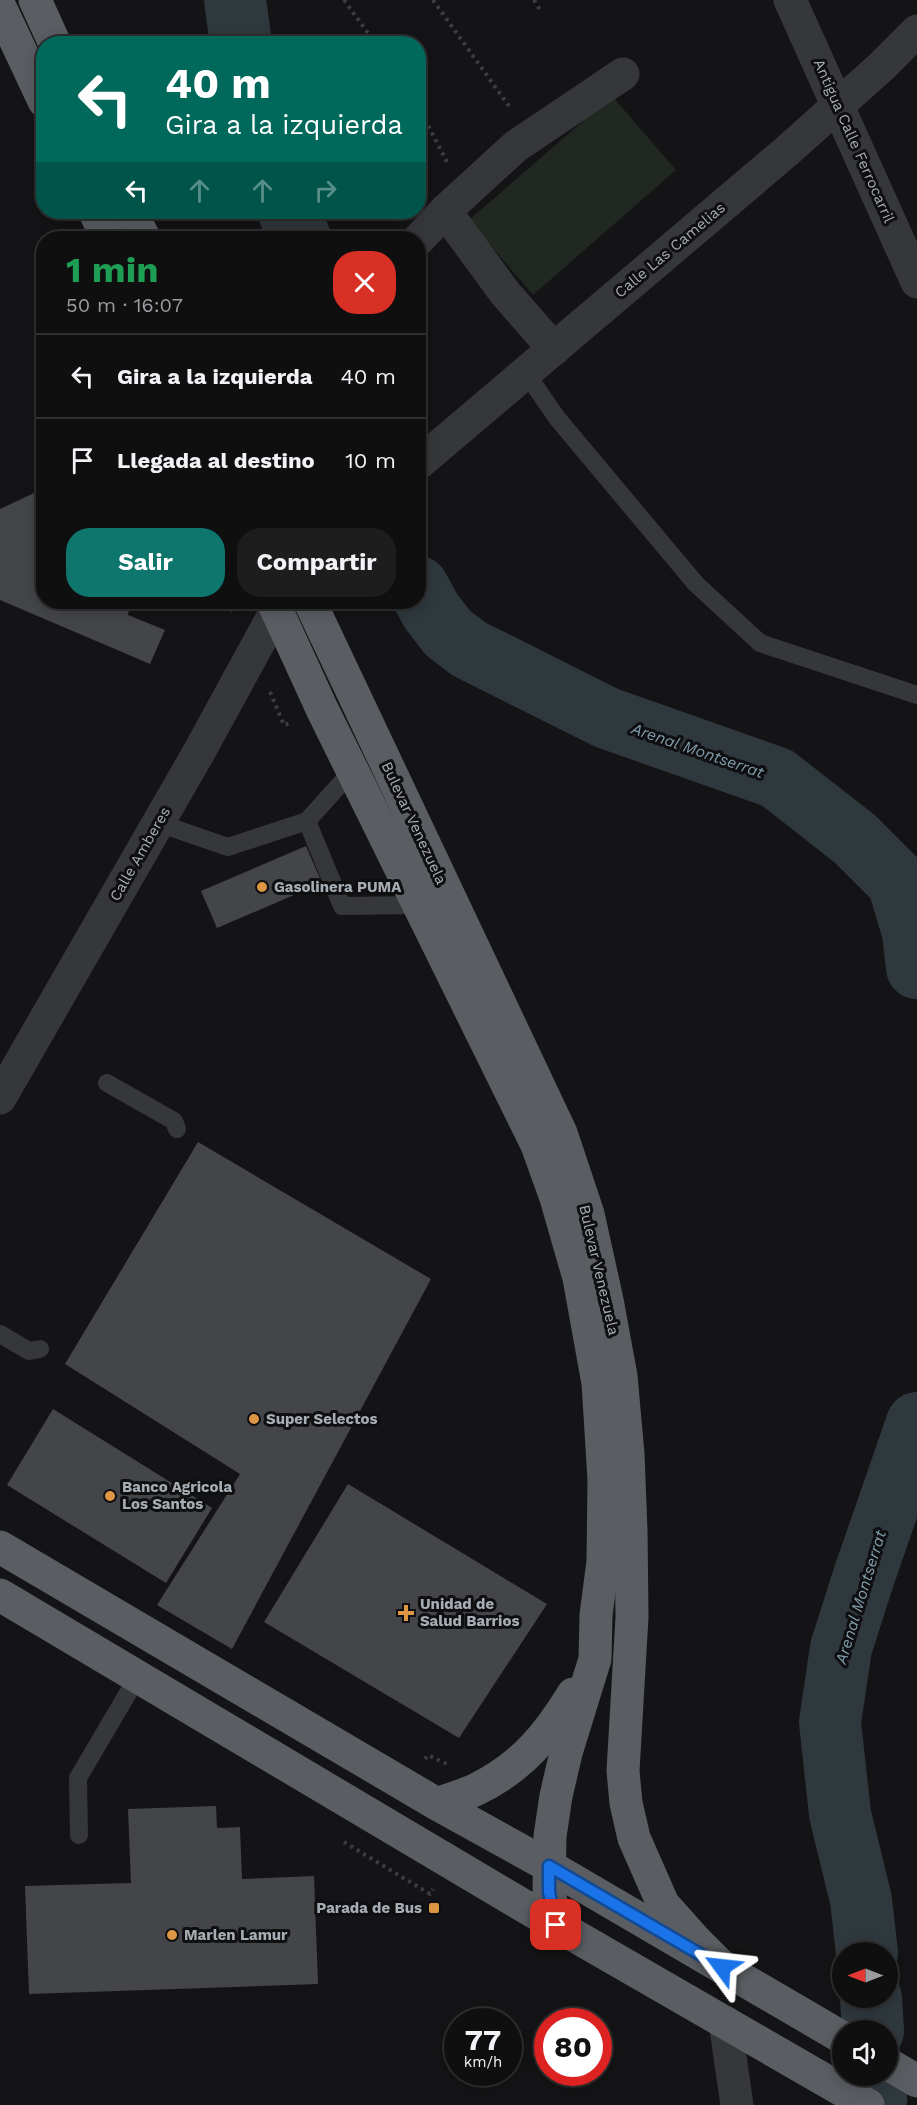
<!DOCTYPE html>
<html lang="es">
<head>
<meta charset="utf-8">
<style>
  :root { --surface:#0f0f10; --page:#1d1d1e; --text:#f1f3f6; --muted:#9b9c9f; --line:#2f2f30; --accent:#0f766e }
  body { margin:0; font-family:"Work Sans",sans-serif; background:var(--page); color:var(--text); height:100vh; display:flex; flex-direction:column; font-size:22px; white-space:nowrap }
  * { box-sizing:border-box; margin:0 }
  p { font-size:20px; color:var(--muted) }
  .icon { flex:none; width:33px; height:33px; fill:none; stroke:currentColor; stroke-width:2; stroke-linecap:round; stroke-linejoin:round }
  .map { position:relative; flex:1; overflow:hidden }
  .side { position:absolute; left:36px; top:231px; width:390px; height:378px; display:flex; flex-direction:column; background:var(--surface); border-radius:24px; box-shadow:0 3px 15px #0003,0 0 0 2px var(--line) }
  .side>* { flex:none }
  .top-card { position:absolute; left:36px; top:36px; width:390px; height:183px; border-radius:24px; box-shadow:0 3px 15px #0003,0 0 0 2px var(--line); background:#00695c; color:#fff; overflow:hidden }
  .needle { width:39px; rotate:270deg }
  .controls { position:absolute; left:832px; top:1942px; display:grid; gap:12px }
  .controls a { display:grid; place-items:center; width:66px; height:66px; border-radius:50%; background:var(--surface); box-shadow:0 3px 15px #0003,0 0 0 2px var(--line); font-size:30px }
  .speed { position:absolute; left:444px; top:2008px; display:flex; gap:12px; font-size:30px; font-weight:700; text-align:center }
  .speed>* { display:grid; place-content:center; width:78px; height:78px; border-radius:50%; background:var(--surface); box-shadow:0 3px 15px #0003,0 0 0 2px var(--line); line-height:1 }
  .speed small { font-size:15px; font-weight:400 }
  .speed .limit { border:9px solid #d22; background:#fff; color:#111 }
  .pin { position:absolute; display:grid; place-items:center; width:51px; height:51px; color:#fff; margin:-26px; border-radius:12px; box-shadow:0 3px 9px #0006 }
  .me { position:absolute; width:66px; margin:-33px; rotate:300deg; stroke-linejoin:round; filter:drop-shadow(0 0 4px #0008) }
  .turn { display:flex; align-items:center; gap:21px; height:126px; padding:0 30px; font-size:27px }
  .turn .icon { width:78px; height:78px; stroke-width:2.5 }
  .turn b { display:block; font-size:42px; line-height:51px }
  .lanes { display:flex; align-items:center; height:57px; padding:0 30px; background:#0003; justify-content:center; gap:30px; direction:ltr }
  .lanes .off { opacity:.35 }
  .round { display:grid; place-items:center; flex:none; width:63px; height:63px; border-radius:24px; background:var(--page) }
  .headline { display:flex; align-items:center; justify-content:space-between; height:102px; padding:0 30px }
  h1 { font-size:36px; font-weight:700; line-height:45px; color:#1e9e55 }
  .cta { display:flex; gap:12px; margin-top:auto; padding:12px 30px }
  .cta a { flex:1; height:69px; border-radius:24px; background:var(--accent); color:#fff; font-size:24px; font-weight:700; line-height:69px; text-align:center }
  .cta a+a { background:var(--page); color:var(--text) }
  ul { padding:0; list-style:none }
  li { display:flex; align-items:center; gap:18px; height:84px; padding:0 30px; border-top:2px solid var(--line) }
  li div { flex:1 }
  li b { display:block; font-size:22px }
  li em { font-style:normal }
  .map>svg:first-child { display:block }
  .green { fill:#212821 }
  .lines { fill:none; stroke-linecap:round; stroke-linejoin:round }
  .river { stroke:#2f383d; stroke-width:62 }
  .building { fill:#434548 }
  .path { stroke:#3c3e41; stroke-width:4; stroke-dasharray:3 4.5; stroke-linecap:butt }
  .service { stroke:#36373a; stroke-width:18 }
  .minor { stroke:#36373a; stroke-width:33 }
  .tertiary { stroke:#36373a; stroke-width:33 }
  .trunk { stroke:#5a5d62; stroke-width:33 }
  .route-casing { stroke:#114b97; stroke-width:15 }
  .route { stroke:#1a73e8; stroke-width:10 }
  .poi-dot { fill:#dd9644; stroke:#0f0f11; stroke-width:2 }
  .labels { text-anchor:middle; stroke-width:6; stroke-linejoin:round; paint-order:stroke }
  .street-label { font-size:15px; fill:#a7adb4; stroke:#0f0f11 }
  .poi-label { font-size:15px; font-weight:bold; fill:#a7adb4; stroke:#0f0f11; text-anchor:start }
  .water-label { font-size:16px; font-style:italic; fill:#829eac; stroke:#0f0f11 }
</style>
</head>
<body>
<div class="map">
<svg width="917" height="2105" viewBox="0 0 917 2105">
  <rect width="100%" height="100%" fill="#141416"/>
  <polygon class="green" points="612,96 676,170 533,295 469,220"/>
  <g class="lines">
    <g class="river">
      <polyline points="235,0 241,44"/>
      <polyline points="289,212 300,238"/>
      <polyline points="418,587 431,611 448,633 469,649 607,718 777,778 855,839 898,882 913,932 917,968"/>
      <polyline points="867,1953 861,1900 840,1814 830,1722 841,1648 864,1576 917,1423"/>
      <polyline points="871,1998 873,2031"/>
      <polyline points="876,2076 876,2105"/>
    </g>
  </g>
  <g class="building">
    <polygon points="34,493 44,514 44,602 130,602 128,615 165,630 150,664 0,600 0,509"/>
    <polygon points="306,846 322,883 217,928 201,891"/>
    <polygon points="198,1142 431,1279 232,1649 157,1605 240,1474 65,1364"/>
    <polygon points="53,1409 212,1508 166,1583 7,1485"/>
    <polygon points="348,1484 547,1604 459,1738 264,1622"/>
    <polygon points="216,1806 217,1828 240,1827 242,1879 314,1876 318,1984 29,1994 25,1886 131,1883 128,1809"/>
  </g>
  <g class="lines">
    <g class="path">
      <polyline points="344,0 376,44"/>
      <polyline points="433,0 511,109"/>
      <polyline points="534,0 540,10"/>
      <polyline points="418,106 448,164"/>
      <polyline points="228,602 234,614"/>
      <polyline points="270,692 284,725 291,723"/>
      <polyline points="425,1759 428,1755 447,1764"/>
      <polyline points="344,1842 430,1894 433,1889"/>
    </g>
    <g class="service">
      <polyline points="526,373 557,418 696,584 760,643 917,695"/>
      <polyline points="352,771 307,821 342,906 418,905"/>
      <polyline points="158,823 228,847 307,821"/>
      <polyline points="107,1083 174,1121 177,1129"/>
      <polyline points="0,1334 29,1351 40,1349"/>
      <polyline points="79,1835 78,1778 138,1676"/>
    </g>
    <g class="minor">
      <polyline points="790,0 917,282"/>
      <polyline points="445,211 505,293 554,349"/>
      <polyline points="419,239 445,211 516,146 623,74"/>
      <polyline points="725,2022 737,2105"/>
    </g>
    <g class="tertiary">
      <polyline points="418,464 787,151 882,66 917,31"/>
      <polyline points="0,1098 199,752 281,602"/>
    </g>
    <g class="trunk">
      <polyline points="35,0 55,44"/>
      <polyline points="0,7 44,101"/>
      <polyline points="95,212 107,238"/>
      <polyline points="131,212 144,238"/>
      <polyline points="273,602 322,709 537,1145 556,1198 579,1278 598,1383 604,1480 603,1562 596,1615 595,1659 566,1753 556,1796 550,1836 549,1892 556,1925"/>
      <polyline points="310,602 561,1133 588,1214 607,1300 621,1376 628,1454 631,1530 632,1617 623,1771 626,1803 634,1838 663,1904 696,1941 722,1967"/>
      <polyline points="0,1547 437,1804 549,1866 843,2038"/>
      <polyline points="0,1595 556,1925 868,2105"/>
      <path d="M437,1804C450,1799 465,1795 477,1789C522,1767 548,1735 573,1694"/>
      <polyline points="888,2064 917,2081"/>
    </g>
  </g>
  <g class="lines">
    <defs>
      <polyline id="route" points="556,1925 549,1892 549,1866 722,1967"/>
    </defs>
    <use href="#route" class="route-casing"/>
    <use href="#route" class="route"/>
  </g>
  <g class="poi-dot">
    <circle cx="262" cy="887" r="6"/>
    <circle cx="254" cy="1419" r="6"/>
    <circle cx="110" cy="1496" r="6"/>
    <path d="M403 1604h6v6h6v6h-6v6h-6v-6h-6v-6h6z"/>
    <rect x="428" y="1902" width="12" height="12" rx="3"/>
    <circle cx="172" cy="1935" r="6"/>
  </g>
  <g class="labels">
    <g class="street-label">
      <text transform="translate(854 141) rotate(66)" y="5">Antigua Calle Ferrocarril</text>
      <text transform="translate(670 250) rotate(-40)" y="5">Calle Las Camelias</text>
      <text transform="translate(414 823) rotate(65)" y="5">Bulevar Venezuela</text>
      <text transform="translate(140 854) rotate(-60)" y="5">Calle Amberes</text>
      <text transform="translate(599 1270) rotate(77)" y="5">Bulevar Venezuela</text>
    </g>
    <g class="poi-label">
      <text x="274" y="892">Gasolinera PUMA</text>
      <text x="266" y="1424">Super Selectos</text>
      <text x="122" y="1492">Banco Agricola<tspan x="122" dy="17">Los Santos</tspan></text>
      <text x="420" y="1609">Unidad de<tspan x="420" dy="17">Salud Barrios</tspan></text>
      <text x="422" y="1913" text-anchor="end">Parada de Bus</text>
      <text x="184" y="1940">Marlen Lamur</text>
    </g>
    <g class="water-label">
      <text transform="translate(698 750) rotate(19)" y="6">Arenal Montserrat</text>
      <text transform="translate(860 1597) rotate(-73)" y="6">Arenal Montserrat</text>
    </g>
  </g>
</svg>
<div class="controls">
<a><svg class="needle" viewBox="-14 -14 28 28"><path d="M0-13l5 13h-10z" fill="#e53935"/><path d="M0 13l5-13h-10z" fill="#9b9c9f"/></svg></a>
<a><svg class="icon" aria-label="sound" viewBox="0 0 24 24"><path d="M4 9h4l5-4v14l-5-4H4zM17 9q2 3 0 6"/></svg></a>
</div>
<div class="speed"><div>77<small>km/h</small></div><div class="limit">80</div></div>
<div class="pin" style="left:556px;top:1925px;background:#d93025"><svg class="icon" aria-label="arrive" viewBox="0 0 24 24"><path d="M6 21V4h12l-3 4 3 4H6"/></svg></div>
<svg class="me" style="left:722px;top:1967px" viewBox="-20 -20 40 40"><path d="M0-17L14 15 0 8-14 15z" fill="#1a73e8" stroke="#fff" stroke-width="4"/></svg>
<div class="top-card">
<div class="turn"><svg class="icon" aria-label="left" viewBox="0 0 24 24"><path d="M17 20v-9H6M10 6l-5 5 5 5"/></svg><div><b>40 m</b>Gira a la izquierda</div></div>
<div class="lanes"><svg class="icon" aria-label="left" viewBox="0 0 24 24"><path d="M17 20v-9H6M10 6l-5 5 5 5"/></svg><svg class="icon off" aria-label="ahead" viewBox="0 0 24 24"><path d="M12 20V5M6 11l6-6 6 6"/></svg><svg class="icon off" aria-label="ahead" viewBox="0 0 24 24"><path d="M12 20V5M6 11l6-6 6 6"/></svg><svg class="icon off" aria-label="right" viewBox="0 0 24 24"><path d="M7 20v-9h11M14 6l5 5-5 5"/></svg></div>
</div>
<section class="side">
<div class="headline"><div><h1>1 min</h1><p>50 m · 16:07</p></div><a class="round" style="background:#d93025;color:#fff"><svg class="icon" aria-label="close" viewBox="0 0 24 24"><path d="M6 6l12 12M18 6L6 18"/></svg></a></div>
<ul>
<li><svg class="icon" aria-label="left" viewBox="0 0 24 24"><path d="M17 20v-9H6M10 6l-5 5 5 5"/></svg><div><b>Gira a la izquierda</b></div><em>40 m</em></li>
<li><svg class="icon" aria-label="arrive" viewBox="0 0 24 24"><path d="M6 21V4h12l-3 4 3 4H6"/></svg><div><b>Llegada al destino</b></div><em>10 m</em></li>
</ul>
<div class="cta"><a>Salir</a><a>Compartir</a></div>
</section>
</div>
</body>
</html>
